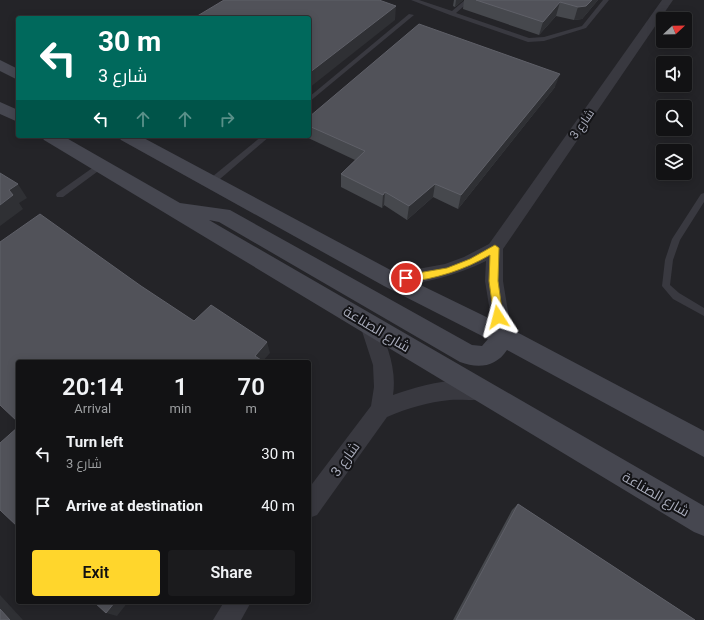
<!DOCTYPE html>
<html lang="en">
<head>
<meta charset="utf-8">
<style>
  :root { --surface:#121214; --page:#1b1b1d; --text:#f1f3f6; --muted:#9c9ea0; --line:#313234; --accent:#ffd62c }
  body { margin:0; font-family:Roboto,Cairo,sans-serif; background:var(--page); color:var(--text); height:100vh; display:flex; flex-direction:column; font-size:15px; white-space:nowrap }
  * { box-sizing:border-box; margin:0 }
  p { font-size:13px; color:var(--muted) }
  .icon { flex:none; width:22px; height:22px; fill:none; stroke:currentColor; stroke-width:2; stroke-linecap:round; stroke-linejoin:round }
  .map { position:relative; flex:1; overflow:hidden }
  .drawer { position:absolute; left:16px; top:360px; width:295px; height:244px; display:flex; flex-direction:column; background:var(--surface); border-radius:4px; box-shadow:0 2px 10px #0003,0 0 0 1px var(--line) }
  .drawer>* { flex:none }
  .top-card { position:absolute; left:16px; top:16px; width:295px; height:122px; border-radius:4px; box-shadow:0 2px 10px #0003,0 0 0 1px var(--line); background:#00695c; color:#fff; overflow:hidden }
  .needle { width:26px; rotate:68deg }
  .tools { position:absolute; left:656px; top:12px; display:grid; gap:8px }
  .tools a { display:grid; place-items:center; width:36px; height:36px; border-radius:4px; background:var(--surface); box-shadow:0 2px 10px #0003,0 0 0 1px var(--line); font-size:20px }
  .pin { position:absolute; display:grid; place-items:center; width:34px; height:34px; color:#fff; margin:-17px; border:2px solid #fff; border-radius:50%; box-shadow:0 1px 4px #0007 }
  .me { position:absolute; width:44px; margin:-22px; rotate:351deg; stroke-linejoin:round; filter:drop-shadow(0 0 3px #0008) }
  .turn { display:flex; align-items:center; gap:14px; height:84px; padding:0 16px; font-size:18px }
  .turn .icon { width:52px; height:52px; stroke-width:2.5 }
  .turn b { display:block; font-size:28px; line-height:34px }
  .lanes { display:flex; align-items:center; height:38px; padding:0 16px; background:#0003; justify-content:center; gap:20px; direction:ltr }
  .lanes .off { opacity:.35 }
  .eta { display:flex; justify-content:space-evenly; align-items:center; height:68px; text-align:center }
  .eta b { font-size:24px; font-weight:600; line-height:28px }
  .action { display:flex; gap:8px; margin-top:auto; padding:8px 16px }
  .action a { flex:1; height:46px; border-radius:4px; background:var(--accent); color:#111; font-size:16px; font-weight:600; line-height:46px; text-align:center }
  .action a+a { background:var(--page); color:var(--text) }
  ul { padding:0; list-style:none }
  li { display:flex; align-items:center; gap:12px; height:52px; padding:0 16px }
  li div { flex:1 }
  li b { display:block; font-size:15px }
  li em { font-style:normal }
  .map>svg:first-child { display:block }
  .built { fill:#242428; fill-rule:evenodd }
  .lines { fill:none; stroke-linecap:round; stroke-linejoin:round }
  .lane { fill:#393940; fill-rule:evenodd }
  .street { fill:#393940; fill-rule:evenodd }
  .secondary { fill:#464750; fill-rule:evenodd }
  .wall { fill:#46484d }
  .shaded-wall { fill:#2f3034 }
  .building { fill:#515259; stroke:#5f6068 }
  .route { fill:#ffd62c; stroke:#a68b1d }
  .labels { text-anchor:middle; stroke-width:4; stroke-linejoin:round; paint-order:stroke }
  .far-street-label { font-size:12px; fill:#a9acbb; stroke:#131316 }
  .street-label { font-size:14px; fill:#a9acbb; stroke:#131316 }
</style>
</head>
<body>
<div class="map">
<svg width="704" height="620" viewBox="0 0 704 620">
  <rect width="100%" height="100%" fill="#18181b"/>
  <path class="built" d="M0,0H704V620H0ZM18,18H309V136H18ZM663,19H685V41H663ZM663,63H685V85H663ZM663,107H685V129H663ZM663,151H685V173H663ZM18,362H309V602H18Z"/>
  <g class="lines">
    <g class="lane">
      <polygon points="411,0 419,0 452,11 465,0 471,0 456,13 529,38 544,37 582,26 603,0 609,0 586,28 544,41 528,42 450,15"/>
      <polygon points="409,14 414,15 309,102 309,97"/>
      <polygon points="262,136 270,136 213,185 207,185 207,181"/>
      <polygon points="98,164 101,164 105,166 63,197 57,197 56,195 57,193"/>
      <polygon points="704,193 704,202 680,240 673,260 670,285 679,293 704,308 704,316 673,299 662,286 665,260 672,239 701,194"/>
    </g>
    <g class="street">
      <path d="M662,0H673L503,249V281L512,336L510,342L503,344L496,342L494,336L485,281L486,261C456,276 424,283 391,287L385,285L382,280L385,275L445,264L464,257L489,244Z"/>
      <path d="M369,317L375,320C387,343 397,369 393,395C419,386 460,374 487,385L490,391L487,397C475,402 462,399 450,400C428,402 408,408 387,417L317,515L309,518V488L371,406L374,387L373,365L360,325L363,320Z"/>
      <polygon points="224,602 251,602 241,620 213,620"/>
    </g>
    <g class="secondary">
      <polygon points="0,60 18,69 18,80 0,71"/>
      <polygon points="0,102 18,110 18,122 0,114"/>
      <path d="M41,136H63L180,203L230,210L472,345L482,346L488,339L384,286L121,140L118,136H140L398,274L511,329L704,431V457L507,350C496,367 478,369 460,362L219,222L209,220L704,506V536L694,532L44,140Z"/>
    </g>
  </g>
  <g class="wall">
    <polygon points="454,0 463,0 455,7 453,6"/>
    <polygon points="464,0 598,0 582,19 574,20 556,16 539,35 463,9"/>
    <polygon points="555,87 458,209 433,197 407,220 384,205 382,208 341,187 341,174 355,160 304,136 309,136 309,117"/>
    <polygon points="518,504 695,620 453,620 512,510"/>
  </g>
  <g class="shaded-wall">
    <polygon points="456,0 463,0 455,7"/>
    <polygon points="592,0 598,0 582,19 574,20 578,7"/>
    <polygon points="560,2 556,16 539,35 543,22"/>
    <polygon points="396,6 395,20 309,88 309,73"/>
    <polygon points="560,74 555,87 458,209 461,195"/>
    <polygon points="18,184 27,198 19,203 23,209 0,226 0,205 9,190"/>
    <polygon points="435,184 433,197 407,220 409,206"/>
    <polygon points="385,192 384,205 382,208 383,195"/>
    <polygon points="267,342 270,353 262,362 255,356"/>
    <polygon points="0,595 23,620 9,620 0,609"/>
    <polygon points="115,602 128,602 117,616 106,613"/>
  </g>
  <g class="building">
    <polygon points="224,0 379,0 396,6 309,73 309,18 194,18"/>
    <polygon points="476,0 592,0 586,6 578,7 560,2 543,22"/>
    <polygon points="419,24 560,74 461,195 435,184 409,206 385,192 383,195 341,174 365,151 309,126 309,117"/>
    <polygon points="0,173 18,184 9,190 13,195 0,205"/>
    <polygon points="40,214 141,286 194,321 211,305 267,342 255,356 264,362 18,362 18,422 0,405 0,242"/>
    <polygon points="18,427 18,527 0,510 0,443"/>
    <polygon points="518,504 695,620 456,620"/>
    <polygon points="94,602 115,602 106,613"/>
    <polygon points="0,609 10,620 0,620"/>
  </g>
  <path class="route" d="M495,245L499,248L498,281L503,317L502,319L498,321L494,317L489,281L490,255C464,270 436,279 406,282L401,278L406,275L447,268L470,259Z"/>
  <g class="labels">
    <g class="far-street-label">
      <text transform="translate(582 124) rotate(-55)" y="4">شارع 3</text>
    </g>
    <g class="street-label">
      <text transform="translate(377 329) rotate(31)" y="5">شارع الصناعة</text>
      <text transform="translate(345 459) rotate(-54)" y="5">شارع 3</text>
      <text transform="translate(656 494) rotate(30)" y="5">شارع الصناعة</text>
    </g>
  </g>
</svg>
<div class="tools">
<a><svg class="needle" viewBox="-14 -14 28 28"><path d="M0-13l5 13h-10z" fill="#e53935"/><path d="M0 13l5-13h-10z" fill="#9c9ea0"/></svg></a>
<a><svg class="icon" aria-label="sound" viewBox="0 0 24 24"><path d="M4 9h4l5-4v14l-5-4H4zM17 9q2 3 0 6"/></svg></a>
<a><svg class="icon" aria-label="search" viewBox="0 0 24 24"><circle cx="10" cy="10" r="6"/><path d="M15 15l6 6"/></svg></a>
<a><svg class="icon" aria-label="layers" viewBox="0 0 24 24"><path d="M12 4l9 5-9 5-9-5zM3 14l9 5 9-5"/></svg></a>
</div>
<div class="pin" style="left:406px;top:278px;background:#d93025"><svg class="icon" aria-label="arrive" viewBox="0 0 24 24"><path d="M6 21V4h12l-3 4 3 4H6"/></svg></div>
<svg class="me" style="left:498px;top:317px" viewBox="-20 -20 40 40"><path d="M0-17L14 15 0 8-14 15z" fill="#ffd62c" stroke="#fff" stroke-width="4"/></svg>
<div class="top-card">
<div class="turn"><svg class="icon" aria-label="left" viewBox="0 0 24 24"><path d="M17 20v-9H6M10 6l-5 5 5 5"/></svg><div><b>30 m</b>شارع 3</div></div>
<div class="lanes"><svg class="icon" aria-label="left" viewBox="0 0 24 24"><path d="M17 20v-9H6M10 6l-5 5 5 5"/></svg><svg class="icon off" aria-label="ahead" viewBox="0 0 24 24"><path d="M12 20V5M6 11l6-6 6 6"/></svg><svg class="icon off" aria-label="ahead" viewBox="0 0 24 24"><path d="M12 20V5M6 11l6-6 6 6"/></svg><svg class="icon off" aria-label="right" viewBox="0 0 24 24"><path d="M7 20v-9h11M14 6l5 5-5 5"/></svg></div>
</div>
<section class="drawer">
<div class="eta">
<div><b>20:14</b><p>Arrival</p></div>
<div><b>1</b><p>min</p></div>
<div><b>70</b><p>m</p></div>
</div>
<ul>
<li><svg class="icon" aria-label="left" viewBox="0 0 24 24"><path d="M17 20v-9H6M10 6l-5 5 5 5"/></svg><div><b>Turn left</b><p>شارع 3</p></div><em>30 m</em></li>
<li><svg class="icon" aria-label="arrive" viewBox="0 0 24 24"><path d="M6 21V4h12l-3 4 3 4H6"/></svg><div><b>Arrive at destination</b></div><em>40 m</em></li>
</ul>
<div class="action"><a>Exit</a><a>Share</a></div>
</section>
</div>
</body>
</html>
